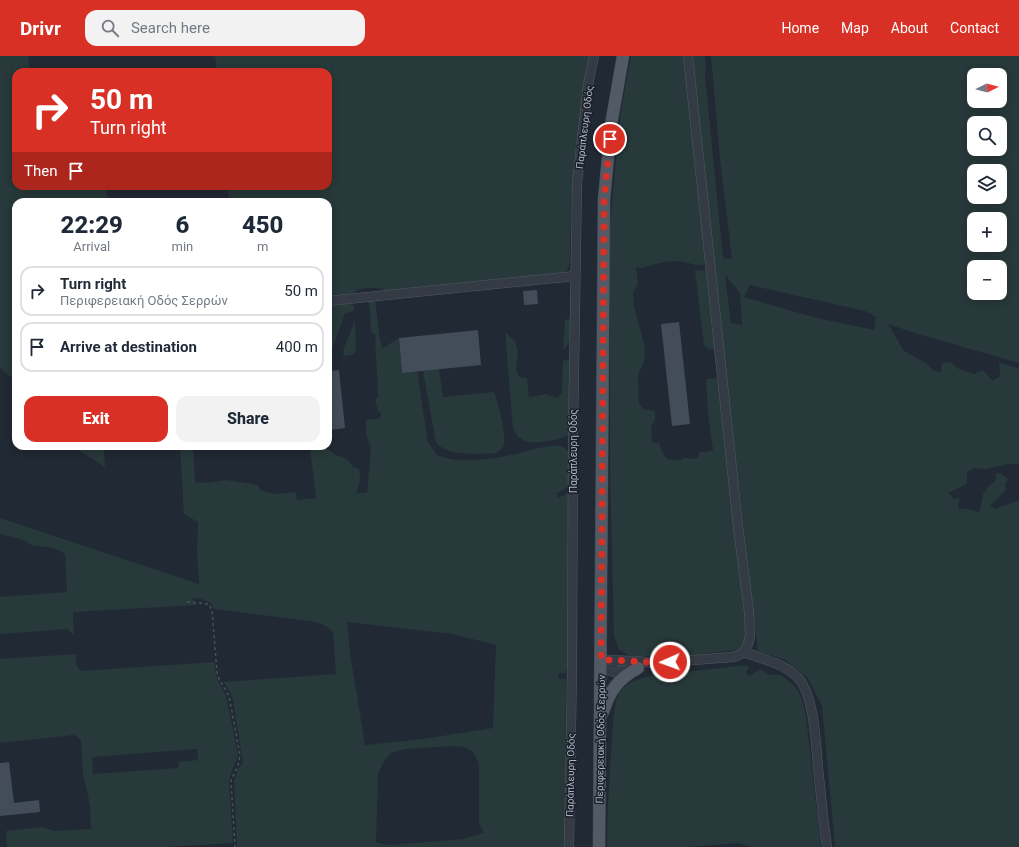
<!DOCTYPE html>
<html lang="en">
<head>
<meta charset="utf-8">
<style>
  :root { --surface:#fff; --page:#f2f2f3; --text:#1f2937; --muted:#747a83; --line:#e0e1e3; --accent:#d93025 }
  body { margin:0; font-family:Roboto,sans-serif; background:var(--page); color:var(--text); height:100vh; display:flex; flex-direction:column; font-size:15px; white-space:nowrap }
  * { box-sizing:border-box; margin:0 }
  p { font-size:13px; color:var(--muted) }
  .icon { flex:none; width:22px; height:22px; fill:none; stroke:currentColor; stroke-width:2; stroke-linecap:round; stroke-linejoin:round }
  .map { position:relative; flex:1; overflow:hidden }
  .side { position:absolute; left:12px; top:142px; width:320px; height:252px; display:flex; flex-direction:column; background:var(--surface); border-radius:12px; box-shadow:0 2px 10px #0003 }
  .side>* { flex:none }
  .banner { position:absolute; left:12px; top:12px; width:320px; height:122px; border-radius:12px; box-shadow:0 2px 10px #0003; background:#d93025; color:#fff; overflow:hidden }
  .needle { width:26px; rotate:84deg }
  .controls { position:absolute; left:967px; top:12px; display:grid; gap:8px }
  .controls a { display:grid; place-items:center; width:40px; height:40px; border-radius:8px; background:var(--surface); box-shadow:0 2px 10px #0003; font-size:20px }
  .pin { position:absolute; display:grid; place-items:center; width:34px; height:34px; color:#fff; margin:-17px; border:2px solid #fff; border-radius:50%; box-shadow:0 1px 4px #0007 }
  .me { position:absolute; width:44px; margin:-22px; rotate:268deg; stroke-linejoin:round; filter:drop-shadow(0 0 3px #0008) }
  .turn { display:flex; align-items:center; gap:14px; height:84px; padding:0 12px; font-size:18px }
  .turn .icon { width:52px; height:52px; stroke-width:2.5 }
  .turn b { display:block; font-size:28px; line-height:34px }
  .then { display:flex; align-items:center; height:38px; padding:0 12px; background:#0003; gap:8px; font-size:15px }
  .eta { display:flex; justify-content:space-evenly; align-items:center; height:68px; text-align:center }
  .eta b { font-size:24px; font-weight:800; line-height:28px }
  .button { display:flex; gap:8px; margin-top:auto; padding:8px 12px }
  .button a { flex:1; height:46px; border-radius:12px; background:var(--accent); color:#fff; font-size:16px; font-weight:800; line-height:46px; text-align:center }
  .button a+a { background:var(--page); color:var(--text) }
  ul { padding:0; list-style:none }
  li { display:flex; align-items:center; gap:12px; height:50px; margin:0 8px 6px; padding:0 4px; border:2px solid var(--line); border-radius:12px }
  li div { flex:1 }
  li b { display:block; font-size:15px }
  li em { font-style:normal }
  header { display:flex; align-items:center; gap:24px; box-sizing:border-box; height:56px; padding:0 20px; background:var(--accent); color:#fff }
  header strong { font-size:19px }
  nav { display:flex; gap:22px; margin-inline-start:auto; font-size:14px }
  .search { width:280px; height:36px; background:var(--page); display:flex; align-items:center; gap:10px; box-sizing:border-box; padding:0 14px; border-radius:12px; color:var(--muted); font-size:15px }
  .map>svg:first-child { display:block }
  .green { fill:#27393a; fill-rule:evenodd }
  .building { fill:#434c59 }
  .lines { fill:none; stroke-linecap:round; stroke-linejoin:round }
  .minor-casing { stroke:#525963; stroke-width:10 }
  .major-casing { stroke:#3e444f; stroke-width:13 }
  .path { stroke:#455457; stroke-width:1.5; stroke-dasharray:3 3; stroke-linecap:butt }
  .minor { stroke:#343b45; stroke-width:9 }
  .major { stroke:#525a65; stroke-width:12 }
  .route { stroke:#d93025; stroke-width:7; stroke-dasharray:0 12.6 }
  .labels { text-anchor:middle; stroke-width:3; stroke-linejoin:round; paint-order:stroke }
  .street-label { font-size:10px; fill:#afb6c2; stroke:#1a202a }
</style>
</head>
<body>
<header>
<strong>Drivr</strong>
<div class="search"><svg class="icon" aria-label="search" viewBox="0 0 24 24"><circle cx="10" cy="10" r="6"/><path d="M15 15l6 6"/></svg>Search here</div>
<nav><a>Home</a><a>Map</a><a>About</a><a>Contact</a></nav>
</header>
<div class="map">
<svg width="1019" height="791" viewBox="0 0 1019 791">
  <rect width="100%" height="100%" fill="#212934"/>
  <g class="green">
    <path d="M0,0H28L30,16H16V130H106L108,146H16V326C11,319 5,318 0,312Z"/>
    <path d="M215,0H591L574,114L571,151L570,201L569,210L565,218L394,236C379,233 362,226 350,241L328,242V146H229L228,130H328V16H217Z"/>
    <path d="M631,0H686L698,116L703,181L707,206L703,209C694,210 685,205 675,205C664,205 651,210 640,212L636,211L638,228L633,237L634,250L645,292L644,306L638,319L639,348L643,353L655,355V363L651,371L652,387H659C662,398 665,406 679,404C681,404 683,402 685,402C690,402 693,404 698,402L700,396H708L713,394L708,358L706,323L716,322L718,325L747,583L742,592L737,594L684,600H639L628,599L619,594L614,580L610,414V170L619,71L623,43Z"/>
    <path d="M693,0H705L706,10L705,19L723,202L732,203L720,103L711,0H1019V307L918,278L888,268L904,295L926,307L932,314L941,317L942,307L950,306L959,313L974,318L983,314L993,325L1000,320L999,306L1019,313V408H1008L986,413L975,412L967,416V428L948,437L954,443L960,442L958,452L973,454L979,456C982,450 981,445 983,439C985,433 991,428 996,424V418L1000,417L1008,423L1005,428L1006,434L990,450L995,453L1019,444V791H835L822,650L808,622L785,604L758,595L713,210ZM974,19H1000V45H974ZM974,67H1000V93H974ZM974,115H1000V141H974ZM974,163H1000V189H974ZM974,211H1000V237H974ZM725,219L740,237L742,269L731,267ZM750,229L865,255L876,261L874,274L813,261L744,241Z"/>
    <polygon points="695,214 706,215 714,293 708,293 704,289"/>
    <path d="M375,244L380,284L383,292L399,282L402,316L417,315L428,386L437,399C444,401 451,404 458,404C475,405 494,403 510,399C523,397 549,387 561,390C564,391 566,393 568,396V431L557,437L558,442L568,437L567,612L565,618L559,617L558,623H566L565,791H237L234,724L238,713L243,707L233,644L229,634L223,626L336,618L333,576L326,570L316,566L214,553L211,547L201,543L192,542L197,549L74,556L73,558L74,579L67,573L0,578V541L67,536L65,498L54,492L31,489L24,484L0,478V462L199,528L197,495L198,466L184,458L180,390H193L195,426L206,427L226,424L258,429L260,434L274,438L296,436L297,444L316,442L310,392H315V390H324L334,398L348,404L352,410L359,413C361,421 360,429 356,437H367L371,391L366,379V364L381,362V356L378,355L375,344L378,341L375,278H372C369,266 372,257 368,245ZM347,566L452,578L496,589L493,672L423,683L365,689L350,597ZM454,690L464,691L473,696L479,707V767L484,777L463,783L387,789L376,786L378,718L384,705L391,697L405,693Z"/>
    <polygon points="351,247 355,252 352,256 345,257 330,299 328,299 328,248"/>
    <path d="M568,263H571C570,274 573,287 563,294L565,264Z"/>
    <polygon points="355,265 356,295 354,298 345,300 343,298 344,292"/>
    <path d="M505,276L515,285L518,296L516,313L519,321L527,322L529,341L546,338L557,342L562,336L563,304L570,305L568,379C557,385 539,387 526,386L517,380L513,373Z"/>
    <path d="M439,313L443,341L494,336C498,346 506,377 504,387C503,392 500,395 496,397C479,398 449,401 436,387L423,315Z"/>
    <polygon points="73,390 104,390 105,411 75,392"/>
    <path d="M76,598V608L80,615L214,606L217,623L226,640L238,698C237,708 230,715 229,726L233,787L168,791H7L6,775L43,771L54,775L91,773L90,749L83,718L81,684L74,679L0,687V603ZM197,693L198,704L179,706L178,712L93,718L92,701Z"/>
    <path d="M747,609L749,612L746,616L749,620L760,613L770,619H781C800,632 802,640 806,661L821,791H751L737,787L690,791H607C607,756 609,722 612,687C613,673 613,647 620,636C627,626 639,623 650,620Z"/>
  </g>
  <g class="building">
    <polygon points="537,234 538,248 524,249 523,235"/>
    <polygon points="679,266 690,368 672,370 661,268"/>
    <polygon points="478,274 481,309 402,317 399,282"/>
    <polygon points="339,314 345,372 331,374 328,345 328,315"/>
    <polygon points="9,706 14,747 39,744 40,756 0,760 0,707"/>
  </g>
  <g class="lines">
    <defs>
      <g id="minor">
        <polyline points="328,245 575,220"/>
        <path d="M744,596C762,603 785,607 799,623C814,640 816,688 818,712C821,738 823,765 827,791"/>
        <polyline points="601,604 637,605 654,607 733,601 739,599 744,596 748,588 750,580 749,556 738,470 688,0"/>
        <polyline points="601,613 614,616 633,613"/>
        <polyline points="569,791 572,613 573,380 577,127 588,29 594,0"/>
      </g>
      <g id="major">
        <path d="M603,656C610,634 618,623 638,612"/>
        <polyline points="599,791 604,144 611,69 623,0"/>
      </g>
    </defs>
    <use href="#minor" class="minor-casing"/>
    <use href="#major" class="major-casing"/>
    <polyline class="path" points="187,546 209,548 212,554 217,616 219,623 229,640 240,699 238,710 231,724 235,791"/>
    <use href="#minor" class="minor"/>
    <use href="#major" class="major"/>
  </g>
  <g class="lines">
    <path class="route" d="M610,83L604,144L601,604C624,604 647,607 670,606"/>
  </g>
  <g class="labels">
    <g class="street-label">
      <text transform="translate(584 71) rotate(-83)" y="4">Παράπλευρη Οδός</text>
      <text transform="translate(573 395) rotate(-90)" y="4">Παράπλευρη Οδός</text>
      <text transform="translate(600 683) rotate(-89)" y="4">Περιφερειακή Οδός Σερρών</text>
      <text transform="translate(570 719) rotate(-89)" y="4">Παράπλευρη Οδός</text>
    </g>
  </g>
</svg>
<div class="controls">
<a><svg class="needle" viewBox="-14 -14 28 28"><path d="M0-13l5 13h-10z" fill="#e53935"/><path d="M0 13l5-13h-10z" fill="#747a83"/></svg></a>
<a><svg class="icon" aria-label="search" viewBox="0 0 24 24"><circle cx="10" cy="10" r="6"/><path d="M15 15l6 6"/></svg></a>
<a><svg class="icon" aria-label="layers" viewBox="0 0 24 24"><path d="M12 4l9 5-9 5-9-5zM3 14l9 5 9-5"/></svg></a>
<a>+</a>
<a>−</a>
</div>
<div class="pin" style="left:610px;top:83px;background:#d93025"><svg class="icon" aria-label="arrive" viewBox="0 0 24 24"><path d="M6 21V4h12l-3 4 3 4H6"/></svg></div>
<svg class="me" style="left:670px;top:606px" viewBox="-20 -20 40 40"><circle r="17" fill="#d93025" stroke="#fff" stroke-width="3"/><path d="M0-11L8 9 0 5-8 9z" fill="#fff"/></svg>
<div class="banner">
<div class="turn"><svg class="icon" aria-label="right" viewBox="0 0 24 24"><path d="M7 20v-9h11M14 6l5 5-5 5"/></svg><div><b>50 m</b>Turn right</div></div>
<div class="then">Then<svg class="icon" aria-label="arrive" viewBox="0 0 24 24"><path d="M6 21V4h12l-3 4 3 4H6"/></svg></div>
</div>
<section class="side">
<div class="eta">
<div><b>22:29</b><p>Arrival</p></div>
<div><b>6</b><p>min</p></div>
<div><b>450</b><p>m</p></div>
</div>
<ul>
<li><svg class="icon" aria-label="right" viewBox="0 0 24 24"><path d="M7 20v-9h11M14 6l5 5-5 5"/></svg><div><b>Turn right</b><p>Περιφερειακή Οδός Σερρών</p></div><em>50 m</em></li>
<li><svg class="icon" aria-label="arrive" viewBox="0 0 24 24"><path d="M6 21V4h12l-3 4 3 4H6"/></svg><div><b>Arrive at destination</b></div><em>400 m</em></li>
</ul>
<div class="button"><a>Exit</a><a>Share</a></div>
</section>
</div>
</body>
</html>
